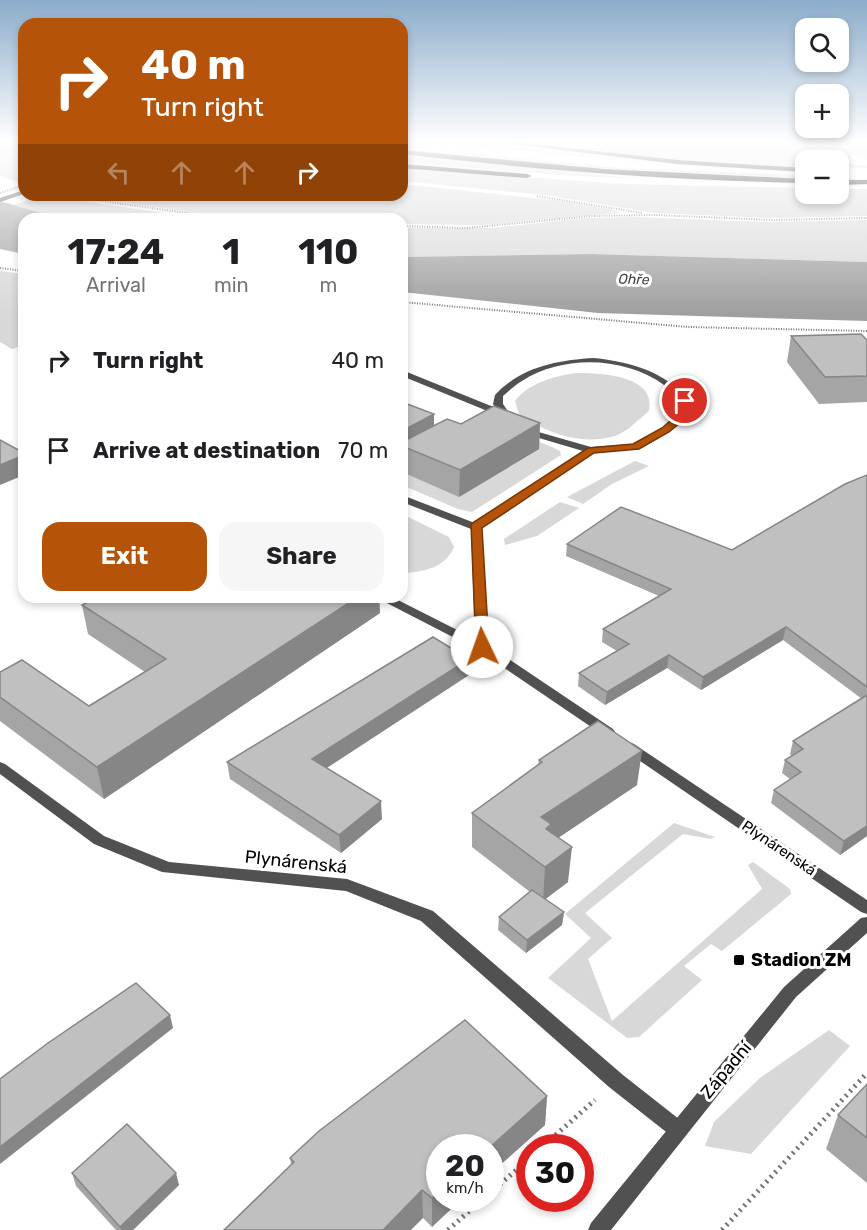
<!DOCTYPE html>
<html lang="en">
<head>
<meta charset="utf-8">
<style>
  :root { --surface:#fff; --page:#f6f6f6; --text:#202124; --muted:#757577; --accent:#b45309 }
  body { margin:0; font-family:Rubik,sans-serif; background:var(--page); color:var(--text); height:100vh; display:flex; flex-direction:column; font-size:22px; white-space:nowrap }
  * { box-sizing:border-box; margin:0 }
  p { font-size:20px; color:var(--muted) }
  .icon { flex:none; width:33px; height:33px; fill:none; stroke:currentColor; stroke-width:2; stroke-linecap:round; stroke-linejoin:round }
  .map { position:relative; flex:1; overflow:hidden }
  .sheet { position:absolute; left:18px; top:213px; width:390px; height:390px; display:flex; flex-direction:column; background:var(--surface); border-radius:18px; box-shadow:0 3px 9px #0003 }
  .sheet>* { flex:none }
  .banner { position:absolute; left:18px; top:18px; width:390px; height:183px; border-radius:18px; box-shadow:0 3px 9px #0003; background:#b45309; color:#fff; overflow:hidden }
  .buttons { position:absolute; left:795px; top:18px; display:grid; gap:12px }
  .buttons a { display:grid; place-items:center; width:54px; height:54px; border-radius:12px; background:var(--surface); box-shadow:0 3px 9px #0003; font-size:30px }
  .speed { position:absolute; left:426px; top:1134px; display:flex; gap:12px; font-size:30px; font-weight:700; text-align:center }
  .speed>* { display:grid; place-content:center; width:78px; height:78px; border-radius:50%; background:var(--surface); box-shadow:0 3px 9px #0003; line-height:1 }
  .speed small { font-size:15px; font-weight:400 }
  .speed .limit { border:9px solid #d22; background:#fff; color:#111 }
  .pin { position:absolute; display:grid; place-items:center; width:51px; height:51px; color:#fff; margin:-26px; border:3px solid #fff; border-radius:50%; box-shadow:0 2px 6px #0007 }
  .me { position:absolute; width:66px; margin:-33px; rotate:357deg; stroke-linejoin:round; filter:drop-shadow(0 0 4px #0008) }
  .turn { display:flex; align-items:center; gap:21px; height:126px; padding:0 24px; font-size:27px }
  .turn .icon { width:78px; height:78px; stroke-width:2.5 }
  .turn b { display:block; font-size:42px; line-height:51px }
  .lanes { display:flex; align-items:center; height:57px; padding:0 24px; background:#0003; justify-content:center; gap:30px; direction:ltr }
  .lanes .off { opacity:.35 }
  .eta { display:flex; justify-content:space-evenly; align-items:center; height:102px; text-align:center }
  .eta b { font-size:36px; font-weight:700; line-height:42px }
  .action { display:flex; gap:12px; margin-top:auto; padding:12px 24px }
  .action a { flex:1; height:69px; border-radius:18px; background:var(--accent); color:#fff; font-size:24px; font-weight:700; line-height:69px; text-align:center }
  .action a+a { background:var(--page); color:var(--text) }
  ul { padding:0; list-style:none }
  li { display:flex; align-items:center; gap:18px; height:90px; padding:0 24px }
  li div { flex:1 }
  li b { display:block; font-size:22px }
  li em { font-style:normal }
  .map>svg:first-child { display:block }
  .green { fill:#d8d8d8 }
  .water { fill:#9f9f9f }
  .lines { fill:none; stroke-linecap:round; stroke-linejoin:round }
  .trunk-casing { stroke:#dbdbdb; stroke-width:2 }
  .path-far1 { stroke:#737373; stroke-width:2; stroke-dasharray:1 1.5; stroke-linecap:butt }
  .path { stroke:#737373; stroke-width:5; stroke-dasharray:2 4.5; stroke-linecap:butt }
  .service { fill:#515151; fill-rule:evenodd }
  .minor { fill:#515151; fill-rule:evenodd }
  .tertiary { fill:#515151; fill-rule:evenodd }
  .trunk { fill:#000; fill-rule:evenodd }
  .path-bridge { stroke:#737373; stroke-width:2; stroke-dasharray:1 1.5; stroke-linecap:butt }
  .wall { fill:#a5a5a5 }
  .shaded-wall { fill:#868686 }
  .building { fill:#c0c0c0; stroke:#868686; stroke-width:1.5 }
  .route { fill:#b45309; stroke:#753606; stroke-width:1.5 }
  .poi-dot { fill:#000; stroke:#fff; stroke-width:2 }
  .labels { text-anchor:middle; stroke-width:6; stroke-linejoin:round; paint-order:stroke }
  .far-water-label { font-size:14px; font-style:italic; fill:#404040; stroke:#fff }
  .street-label { font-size:15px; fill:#000; stroke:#fff }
  .near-street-label { font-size:18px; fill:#000; stroke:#fff }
  .near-poi-label { font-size:18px; font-weight:bold; fill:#000; stroke:#fff; text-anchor:start }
</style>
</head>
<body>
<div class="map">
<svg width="867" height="1230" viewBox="0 0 867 1230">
  <rect width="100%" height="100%" fill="#fff"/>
  <g class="green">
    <polygon points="0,143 24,143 24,184 0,176"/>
    <polygon points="427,143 483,143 658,163"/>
    <polygon points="526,143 805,143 853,165 867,165 867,168 839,167 838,160 806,160 805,167 692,161"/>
    <polygon points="824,143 867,143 867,161 866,160"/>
    <polygon points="402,147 622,168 805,175 805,178 576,167"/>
    <polygon points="402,156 644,179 559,175 402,162"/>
    <polygon points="402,168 622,184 805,188 806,194 838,194 839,189 867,189 867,216 770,218 655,213 544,195 402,181"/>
    <polygon points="402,184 563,201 610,209 620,213 483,225 402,224 402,219 234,218 70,195 402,195"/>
    <polygon points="44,195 189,217 208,219 61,219 13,205"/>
    <polygon points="637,217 766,222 867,220 867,262 591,254 402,257 402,228 492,228 585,218"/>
    <polygon points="0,271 24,274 24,345 12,349 0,342"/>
    <path d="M577,373C600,373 657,375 649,411C639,419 627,432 615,436C581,446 546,433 519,414L515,401C530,382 555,376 577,373Z"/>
    <polygon points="498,426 552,447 560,451 561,455 472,512 458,509 402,485 402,471"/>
    <polygon points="635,461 649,466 612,484 583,504 567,497"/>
    <polygon points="560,502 579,508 537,536 505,545 504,539"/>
    <path d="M402,514L449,537L454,547C445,568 424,572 402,573Z"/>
    <polygon points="674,823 715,837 711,839 683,834 585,913 612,938 588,959 612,1021 762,889 748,865 753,862 790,889 791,894 722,951 711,944 684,966 702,980 639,1037 627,1038 548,978 591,938 565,914"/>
    <polygon points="829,1030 850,1046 751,1154 705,1146 714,1122 760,1078"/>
  </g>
  <g class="water">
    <polygon points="0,201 61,219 24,219 24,254 0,249"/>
    <polygon points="591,254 867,262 867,321 598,313 402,292 402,257"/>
  </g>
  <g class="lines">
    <defs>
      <g id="trunk">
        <polygon points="503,143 525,143 678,160 806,168 806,172 678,164"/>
        <path d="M402,150L604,169L806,179V183C670,180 536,170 402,154Z"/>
        <polygon points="402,164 527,174 531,176 527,178 402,168"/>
        <polygon points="838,180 867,180 867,184 838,185"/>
      </g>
    </defs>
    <use href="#trunk" class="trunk-casing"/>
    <g class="path-far1">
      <polyline points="810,143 841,157"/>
      <polyline points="819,143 850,157"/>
      <polyline points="58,195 231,219"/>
      <polyline points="537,196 642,213"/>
      <polyline points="402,226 466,228 593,216 655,215 773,220 867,218"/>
      <polyline points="0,268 24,271"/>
      <polyline points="402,302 688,327 867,331"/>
    </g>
    <g class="path">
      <polyline points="541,1148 595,1100"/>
      <polyline points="490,1193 530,1158"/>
      <polyline points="448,1230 484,1198"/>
      <polyline points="722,1230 867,1073"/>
    </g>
    <path class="service" d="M594,358C631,362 664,371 690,401L687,417L669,432L638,449L593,453L480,529H472L471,527L472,525L583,451L522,433V429H528L591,447L633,444L663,428L678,416L680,402C675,396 670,390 664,385C624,356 562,355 522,381C515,385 509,391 503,396V404L514,420L509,423L506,422L502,417L402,376V370L496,408L493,404L495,395C521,367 557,360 594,358Z"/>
    <g class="minor">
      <polygon points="402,495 480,525 488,645 613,729 615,732 613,735 603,735 478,650 379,599 377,597 392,597 475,639 471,529 402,502"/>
      <polygon points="629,742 634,744 867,900 867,914 861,912 624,750 622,747 624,744"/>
      <polygon points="0,762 5,764 104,836 169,862 347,879 433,911 623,1075 684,1123 687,1129 684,1135 677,1138 670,1135 609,1087 421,921 346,891 162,872 94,844 0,774"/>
    </g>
    <g class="tertiary">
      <polygon points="24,190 24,194 0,202 0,198"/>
      <polygon points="867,917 867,933 796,997 611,1230 588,1230 591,1223 784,987 861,918"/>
    </g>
    <use href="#trunk" class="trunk"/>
    <polyline class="path-bridge" points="0,193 24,185"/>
  </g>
  <g class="wall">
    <polygon points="791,336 867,340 867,402 819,404 787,362"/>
    <polygon points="402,402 434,414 434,426 461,424 540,423 539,449 459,497 402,472"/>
    <polygon points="867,475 867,836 840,855 771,803 774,790 790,779 782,773 785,760 792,756 790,754 793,741 862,699 783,640 701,690 667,668 605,705 578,686 579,673 617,651 602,642 603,629 659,596 566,556 567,544 732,550"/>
    <polygon points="97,597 379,597 380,613 104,799 0,721 0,672 89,706 145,672 88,634 82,605"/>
    <polygon points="469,659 469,675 327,768 382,819 341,853 230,779 227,762"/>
    <polygon points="539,760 637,785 558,838 568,882 545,899 564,912 562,925 526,953 498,930 499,917 530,892 472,847 472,813 538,766"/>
    <polygon points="867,1084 867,1183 826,1149 838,1115"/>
    <polygon points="547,1096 545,1125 490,1174 490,1148 432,1227 423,1218 291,1165 290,1158"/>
    <polygon points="72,1173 179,1185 133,1230 116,1230 76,1186"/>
  </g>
  <g class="shaded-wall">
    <polygon points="434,414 434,440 402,446 402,431"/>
    <polygon points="540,423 539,449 459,497 460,470"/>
    <polygon points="24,455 24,475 0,485 0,465"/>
    <polygon points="358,597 379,597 380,613 104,799 97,767"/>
    <polygon points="786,627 783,640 701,690 703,677"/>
    <polygon points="669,655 667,668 605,705 607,692"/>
    <polygon points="469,659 469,675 314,776 312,759"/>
    <polygon points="642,751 637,785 549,844 541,817"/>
    <polygon points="381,801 382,819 341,853 339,835"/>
    <polygon points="867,826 867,836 840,855 844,841"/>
    <polygon points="572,847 568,882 543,901 545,867"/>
    <polygon points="564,912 562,925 526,953 527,940"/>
    <polygon points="170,1015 173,1028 0,1164 0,1147"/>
    <polygon points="547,1096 545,1125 490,1174 490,1148 489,1148"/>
    <polygon points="176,1173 179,1185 133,1230 121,1230 120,1227"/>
    <polygon points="422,1190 423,1218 411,1230 383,1230"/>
    <polygon points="440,1191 440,1198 463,1198 432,1227 432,1198"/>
  </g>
  <g class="building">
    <polygon points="861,334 867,340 867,376 825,377 791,336"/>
    <polygon points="402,402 434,414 402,431"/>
    <polygon points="494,406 540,423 460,470 402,446 402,442 447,419 461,424"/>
    <polygon points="0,440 24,453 24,455 0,465"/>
    <polygon points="867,475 867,687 786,627 703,677 669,655 607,692 579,673 629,644 603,629 671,589 567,544 621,507 732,550 845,484"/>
    <polygon points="97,597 358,597 97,767 0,697 0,672 22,660 89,706 166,659 82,605"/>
    <polygon points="433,637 469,659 312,759 381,801 339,835 227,762"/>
    <polygon points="867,695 867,826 844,841 774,790 801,772 785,760 803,749 793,741"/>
    <polygon points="598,721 642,751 541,817 551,824 546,829 572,847 545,867 472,813 542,762 539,760"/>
    <polygon points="532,890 564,912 527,940 499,917"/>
    <polygon points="136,983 170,1015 0,1147 0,1079 48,1043"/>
    <polygon points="465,1020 547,1096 489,1148 440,1148 440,1191 432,1198 422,1190 383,1230 224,1230 294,1162 290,1158 319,1131"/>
    <polygon points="867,1084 867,1138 838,1115"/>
    <polygon points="127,1124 176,1173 120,1227 72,1173"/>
  </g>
  <linearGradient id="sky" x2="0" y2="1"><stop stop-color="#8baccb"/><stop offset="0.45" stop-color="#fff"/><stop offset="1" stop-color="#fff" stop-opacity="0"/></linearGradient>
  <rect width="867" height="315" fill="url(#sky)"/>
  <polygon class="route" points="685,398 690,401 687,417 669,432 639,449 594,453 482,528 489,647 487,650 476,650 471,524 588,448 633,444 662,428 677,415 680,401"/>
  <rect class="poi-dot" x="733" y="954" width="12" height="12" rx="3"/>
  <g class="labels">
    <g class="far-water-label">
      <text transform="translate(634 279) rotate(2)" y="5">Ohře</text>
    </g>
    <g class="street-label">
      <text transform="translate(779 848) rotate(34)" y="5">Plynárenská</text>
    </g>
    <g class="near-street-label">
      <text transform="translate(296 862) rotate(6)" y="6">Plynárenská</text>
      <text transform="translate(726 1070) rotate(-50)" y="6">Západní</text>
    </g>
    <g class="near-poi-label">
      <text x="751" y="966">Stadion ZM</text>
    </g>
  </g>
</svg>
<div class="buttons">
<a><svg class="icon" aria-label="search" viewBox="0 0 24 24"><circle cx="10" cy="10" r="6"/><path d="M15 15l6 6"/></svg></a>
<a>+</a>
<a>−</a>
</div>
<div class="speed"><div>20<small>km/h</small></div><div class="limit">30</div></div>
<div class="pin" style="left:685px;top:401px;background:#d93025"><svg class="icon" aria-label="arrive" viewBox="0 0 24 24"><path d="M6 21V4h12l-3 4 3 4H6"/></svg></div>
<svg class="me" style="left:482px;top:647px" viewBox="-20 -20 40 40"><circle r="19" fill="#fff"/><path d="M0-13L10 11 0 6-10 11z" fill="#b45309"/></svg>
<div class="banner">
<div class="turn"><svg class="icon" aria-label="right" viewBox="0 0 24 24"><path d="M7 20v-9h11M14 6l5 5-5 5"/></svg><div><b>40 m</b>Turn right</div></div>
<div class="lanes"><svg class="icon off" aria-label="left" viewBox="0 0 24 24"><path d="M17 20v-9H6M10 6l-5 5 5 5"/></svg><svg class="icon off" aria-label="ahead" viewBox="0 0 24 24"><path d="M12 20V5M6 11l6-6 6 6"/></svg><svg class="icon off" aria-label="ahead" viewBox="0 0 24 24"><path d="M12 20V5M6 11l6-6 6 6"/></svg><svg class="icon" aria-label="right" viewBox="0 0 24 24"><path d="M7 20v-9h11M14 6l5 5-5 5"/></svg></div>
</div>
<section class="sheet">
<div class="eta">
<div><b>17:24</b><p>Arrival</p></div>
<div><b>1</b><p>min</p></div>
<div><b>110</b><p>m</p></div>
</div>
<ul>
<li><svg class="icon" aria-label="right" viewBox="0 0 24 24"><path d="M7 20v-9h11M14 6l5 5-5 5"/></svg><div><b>Turn right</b></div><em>40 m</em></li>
<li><svg class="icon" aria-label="arrive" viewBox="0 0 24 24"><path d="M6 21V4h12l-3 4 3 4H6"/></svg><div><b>Arrive at destination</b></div><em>70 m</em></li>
</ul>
<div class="action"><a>Exit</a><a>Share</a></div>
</section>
</div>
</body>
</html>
